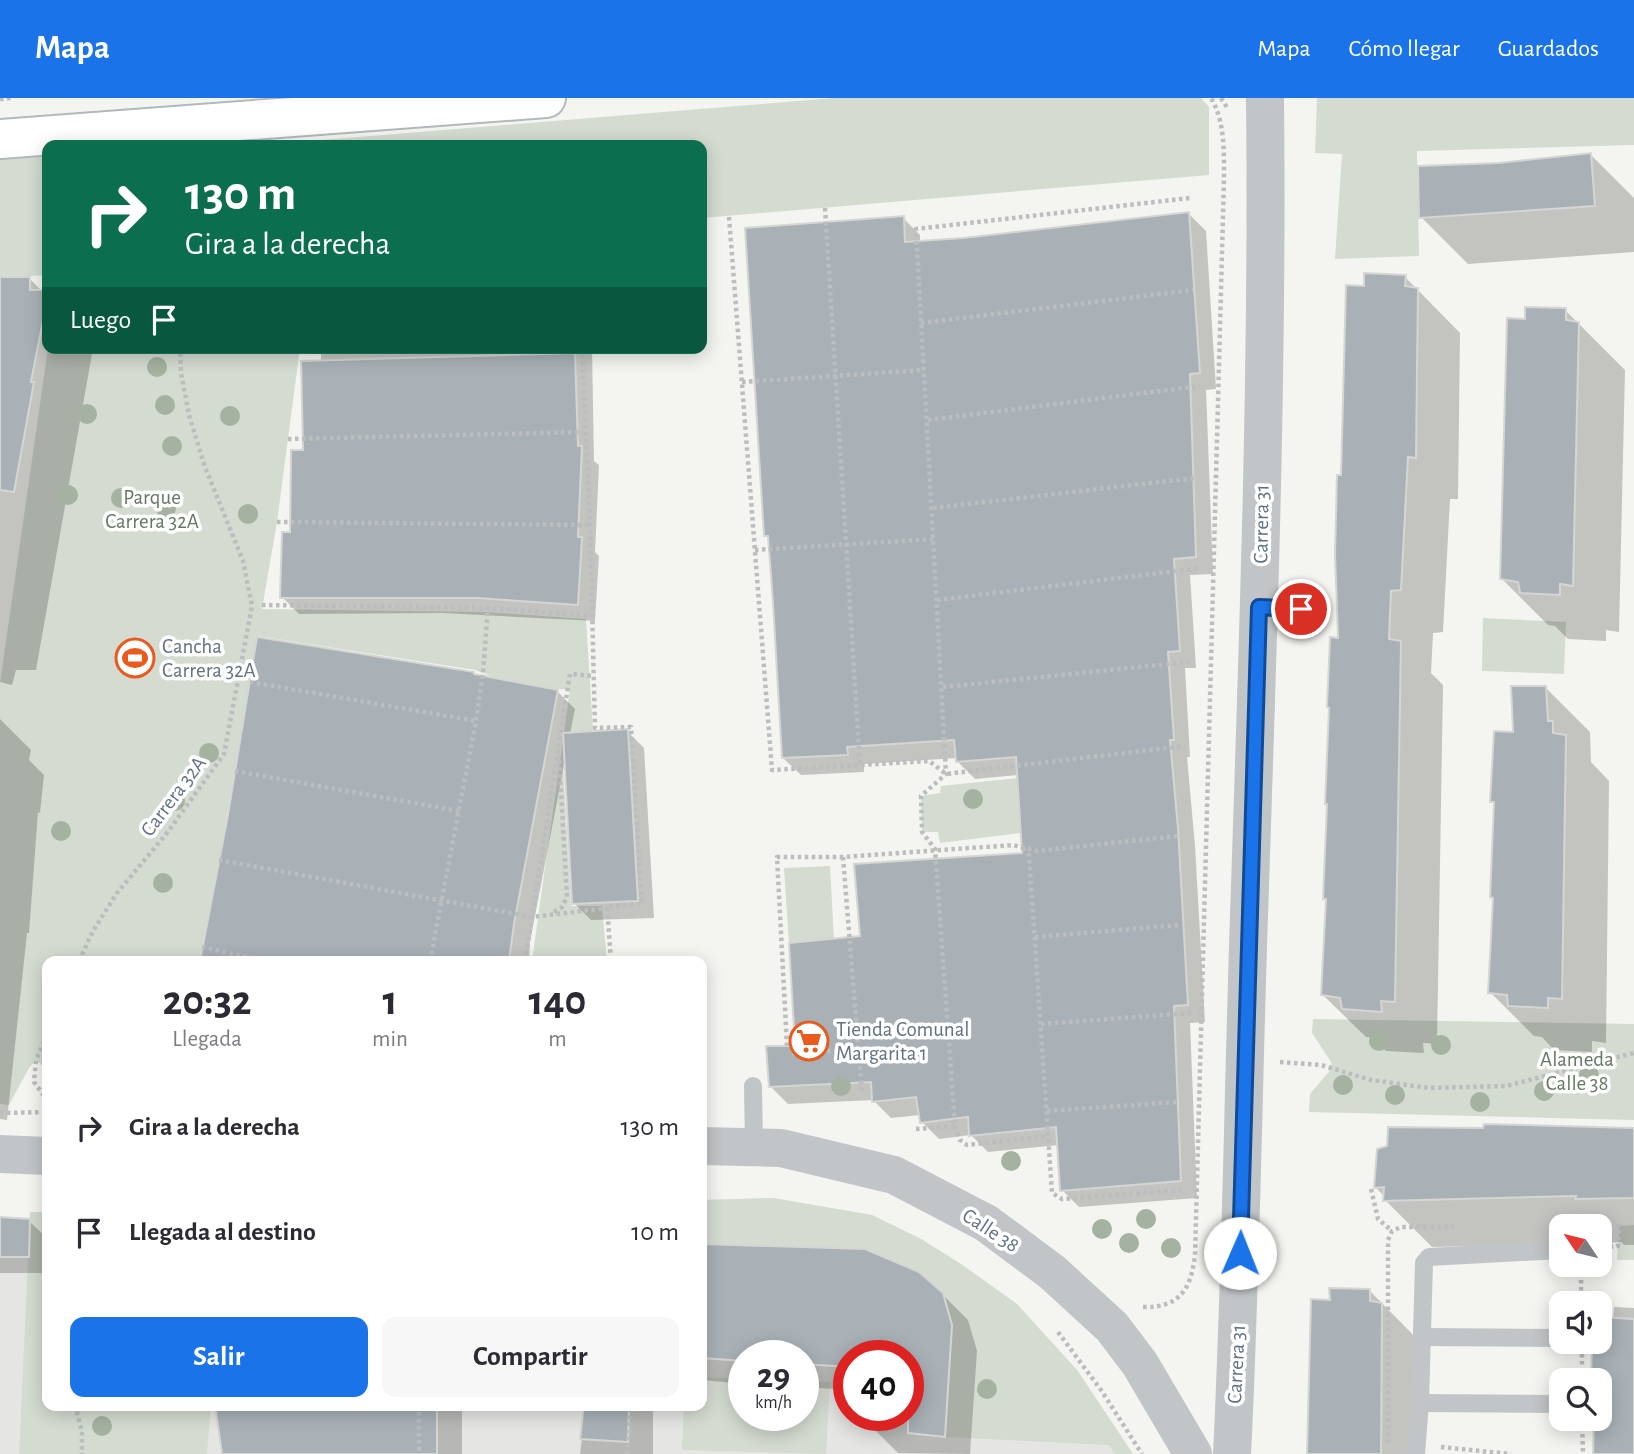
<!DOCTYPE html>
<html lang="es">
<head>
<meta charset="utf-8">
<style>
  :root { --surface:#fff; --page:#f7f7f7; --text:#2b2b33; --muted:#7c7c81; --accent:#1a73e8 }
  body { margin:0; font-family:"Alegreya Sans",sans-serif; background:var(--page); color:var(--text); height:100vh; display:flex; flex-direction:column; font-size:26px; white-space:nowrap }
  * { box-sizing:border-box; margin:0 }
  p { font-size:23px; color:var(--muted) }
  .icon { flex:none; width:38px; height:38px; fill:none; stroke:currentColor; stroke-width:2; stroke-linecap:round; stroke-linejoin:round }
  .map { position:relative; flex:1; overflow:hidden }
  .drawer { position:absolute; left:42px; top:858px; width:665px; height:455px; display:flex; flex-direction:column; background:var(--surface); border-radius:14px; box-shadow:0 4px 18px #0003 }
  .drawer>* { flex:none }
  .top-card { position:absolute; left:42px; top:42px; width:665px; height:214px; border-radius:14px; box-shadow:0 4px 18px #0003; background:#0b6e4f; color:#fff; overflow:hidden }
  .needle { width:46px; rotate:305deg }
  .fabs { position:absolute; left:1549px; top:1116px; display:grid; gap:14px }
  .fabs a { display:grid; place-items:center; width:63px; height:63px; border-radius:14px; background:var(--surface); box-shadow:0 4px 18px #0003; font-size:35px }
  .speed { position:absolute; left:728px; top:1242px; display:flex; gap:14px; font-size:35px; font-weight:700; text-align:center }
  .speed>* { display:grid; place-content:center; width:91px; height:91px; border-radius:50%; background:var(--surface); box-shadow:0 4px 18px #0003; line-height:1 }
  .speed small { font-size:18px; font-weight:400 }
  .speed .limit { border:10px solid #d22; background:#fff; color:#111 }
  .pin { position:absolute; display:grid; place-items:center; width:60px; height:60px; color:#fff; margin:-30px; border:4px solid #fff; border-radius:50%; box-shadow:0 2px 7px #0007 }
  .me { position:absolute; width:77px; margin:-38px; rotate:1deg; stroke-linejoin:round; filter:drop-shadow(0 0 5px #0008) }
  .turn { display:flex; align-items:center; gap:24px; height:147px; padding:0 28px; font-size:32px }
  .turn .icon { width:91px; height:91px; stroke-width:2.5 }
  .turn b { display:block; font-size:49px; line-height:60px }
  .then { display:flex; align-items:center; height:66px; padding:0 28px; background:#0003; gap:14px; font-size:26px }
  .eta { display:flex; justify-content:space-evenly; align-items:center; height:119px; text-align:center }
  .eta b { font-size:42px; font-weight:600; line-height:49px }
  .primary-button { display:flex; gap:14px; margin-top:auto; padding:14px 28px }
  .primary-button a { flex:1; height:80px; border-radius:14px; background:var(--accent); color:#fff; font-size:28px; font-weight:600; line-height:80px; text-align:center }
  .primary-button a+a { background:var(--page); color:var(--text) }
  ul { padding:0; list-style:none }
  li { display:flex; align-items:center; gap:21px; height:105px; padding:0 28px }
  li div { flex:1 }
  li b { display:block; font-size:26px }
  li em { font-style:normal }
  header { display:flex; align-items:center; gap:42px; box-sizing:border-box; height:98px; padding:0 35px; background:var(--accent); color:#fff }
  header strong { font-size:33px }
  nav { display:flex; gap:38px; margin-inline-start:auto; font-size:24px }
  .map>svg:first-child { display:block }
  .built { fill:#e5e6e4; fill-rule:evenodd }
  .green { fill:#d4dbd1 }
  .shadow { fill:#0003 }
  .building { fill:#a9b1b7; stroke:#d5d6d3; stroke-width:2 }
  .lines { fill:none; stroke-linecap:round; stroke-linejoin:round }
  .secondary-casing { stroke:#b3b8bd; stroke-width:42 }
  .path { stroke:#bbbdbf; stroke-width:4.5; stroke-dasharray:3.5 3.5; stroke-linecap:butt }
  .service { stroke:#c1c5c8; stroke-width:18 }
  .tertiary { stroke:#c1c5c8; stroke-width:38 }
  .secondary { stroke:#fff; stroke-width:38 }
  .tree { fill:#a5b1a1 }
  .route-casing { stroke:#114b97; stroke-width:18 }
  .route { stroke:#1a73e8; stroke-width:12 }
  .labels { text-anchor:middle; stroke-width:7; stroke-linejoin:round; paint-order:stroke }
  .park-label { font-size:21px; fill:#647961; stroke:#fff }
  .street-label { font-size:21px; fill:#627282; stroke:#fff }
  .poi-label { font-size:21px; fill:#627282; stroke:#fff; text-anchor:start }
</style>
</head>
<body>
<header>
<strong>Mapa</strong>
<nav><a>Mapa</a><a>Cómo llegar</a><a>Guardados</a></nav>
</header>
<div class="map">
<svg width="1634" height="1356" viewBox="0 0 1634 1356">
  <rect width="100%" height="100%" fill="#f4f5f0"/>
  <g class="built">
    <path d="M773,1100L872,1117L921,1141L961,1166L1017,1206L1077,1272L1133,1356H128L133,1307H702V1102ZM744,1258H803V1318H744ZM849,1258H908V1318H849Z"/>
    <polygon points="0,1119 30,1121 19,1356 0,1356"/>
  </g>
  <g class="green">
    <polygon points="834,0 1201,0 1209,9 1209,77 702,120 702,47 261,47"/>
    <polygon points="1317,0 1634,0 1634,47 1417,53 1419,158 1335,161 1342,56 1315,55"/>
    <polygon points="47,58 47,177 0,180 0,61"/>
    <path d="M48,250H300L277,424L262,511L487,514L586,521L595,665L563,667L571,808H602L607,863H532L570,591C540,593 503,584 475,572L258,538L219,762L199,863H47V972L36,962L29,970L9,1007L0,1006V585Z"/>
    <polygon points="1483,520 1566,524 1564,576 1482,573"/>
    <polygon points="1018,680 1021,735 940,745 938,734 922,734 921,698 940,695 941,688"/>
    <polygon points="830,768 834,841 789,845 784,770"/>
    <polygon points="1313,921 1634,926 1634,1022 1309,1014 1310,996 1332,970 1331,964 1312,935"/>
    <polygon points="773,1100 872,1117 921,1141 961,1166 1017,1206 1077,1272 1133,1356 1115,1356 1109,1347 945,1339 952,1227 943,1195 919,1174 865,1151 702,1146 702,1102"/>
    <polygon points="30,1114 47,1114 47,1307 211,1307 207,1356 19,1356"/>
    <polygon points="1634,1127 1634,1162 1617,1162 1619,1128"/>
    <polygon points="702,1279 744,1281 744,1318 803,1318 803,1283 830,1284 826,1356 682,1352 684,1307 702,1307"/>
  </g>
  <g class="shadow">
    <polygon points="1591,57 1634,100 1634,154 1468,166 1421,119 1499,66"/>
    <polygon points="1189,116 1206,133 1216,291 1206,292 1213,476 1190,477 1196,570 1185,570 1190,659 1187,659 1195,748 1205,924 1190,925 1197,1100 1079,1109 1062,1092 1059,1047 988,1054 971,1037 939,1041 922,1024 920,1017 891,1020 873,1002 788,1006 771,989 862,840 1024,757 1019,677 975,681 958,664 957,660 864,666 864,674 801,677 783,660 770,441 766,437 903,120 920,137 920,144"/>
    <polygon points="1405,179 1460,235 1458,401 1450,401 1443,534 1433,535 1431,575 1443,587 1437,946 1423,945 1424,955 1386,953 1373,940 1366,939 1323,897 1327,803 1324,800 1340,542 1343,379 1366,190"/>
    <polygon points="0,181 30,181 42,193 47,193 47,250 93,250 36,572 16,572 12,587 0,584"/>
    <polygon points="1565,212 1625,272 1619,534 1606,532 1606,543 1568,541 1555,528 1548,527 1501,480"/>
    <polygon points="321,250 592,250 594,363 599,367 595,454 599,458 595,523 443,515 299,516 282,499 321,265"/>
    <polygon points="476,578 558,594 575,611 570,636 627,633 644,650 654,820 591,822 574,805 565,662 530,844 529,863 201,863"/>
    <polygon points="1546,590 1590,634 1591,664 1609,683 1606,945 1592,943 1592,954 1554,952 1542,939 1534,938 1490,894 1496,706 1492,703 1515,636"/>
    <polygon points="0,621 31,652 29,662 44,677 40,715 38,714 29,835 27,835 7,1022 0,1021"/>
    <polygon points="1634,1032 1634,1147 1624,1147 1621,1144 1600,1145 1600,1129 1561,1129 1561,1146 1432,1149 1385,1102 1385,1099 1376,1090"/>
    <polygon points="0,1121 29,1123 47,1140 46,1175 0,1175"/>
    <polygon points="702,1148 864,1153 942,1196 968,1222 977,1253 970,1356 898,1355 873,1330 872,1318 908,1318 908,1258 849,1258 849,1292 803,1289 803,1258 744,1258 744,1286 702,1282"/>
    <polygon points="1370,1193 1425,1249 1423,1356 1310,1356 1331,1203"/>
    <polygon points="1614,1209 1634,1210 1634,1356 1595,1356 1600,1321 1600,1221 1613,1222"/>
    <polygon points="220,1307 462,1307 462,1356 224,1356"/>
    <polygon points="586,1307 646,1307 653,1314 653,1356 580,1356"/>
  </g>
  <g class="building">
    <polygon points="1591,55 1595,108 1419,120 1418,68 1499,65"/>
    <polygon points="1189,114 1200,275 1190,276 1196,459 1174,461 1180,553 1168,554 1174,642 1170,642 1178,730 1188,907 1174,908 1181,1083 1060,1093 1056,1029 969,1038 968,1019 920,1025 916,999 872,1004 871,984 769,989 766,948 795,948 789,845 860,838 854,766 1022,755 1016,659 956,664 954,642 847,649 848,657 782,660 773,505 768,438 764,438 745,130 904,118 905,144 963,140"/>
    <polygon points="1364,175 1406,177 1405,188 1418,190 1416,360 1408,359 1401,492 1391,493 1389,541 1401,543 1395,904 1381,903 1382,914 1342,911 1340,900 1321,897 1326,801 1323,801 1327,706 1325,706 1329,610 1327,609 1330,539 1338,540 1335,456 1337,377 1341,377 1346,187 1364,188"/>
    <polygon points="0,179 30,179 30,192 47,192 47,202 31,284 34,284 14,394 0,392"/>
    <polygon points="1525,209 1566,210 1566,222 1579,224 1573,488 1560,486 1560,497 1520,495 1518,484 1500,481 1507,220 1525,221"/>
    <polygon points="575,255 578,348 582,348 578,439 582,439 578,507 477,500 280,500 282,434 290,434 291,352 303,352 301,263"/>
    <polygon points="257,539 474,574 474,576 558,592 514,826 509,863 200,863 228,717"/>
    <polygon points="1511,588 1546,588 1548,623 1553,623 1553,635 1566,637 1562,901 1548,900 1548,910 1508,908 1507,897 1488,895 1493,800 1490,799 1494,704 1490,704 1494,633 1513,634"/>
    <polygon points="628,631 638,803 572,806 563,635"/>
    <polygon points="1484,1026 1634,1030 1634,1100 1575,1101 1576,1098 1383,1103 1384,1089 1374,1090 1377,1051 1387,1048 1388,1029 1483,1030"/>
    <polygon points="0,1119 30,1121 29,1159 0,1159"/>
    <polygon points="702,1146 865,1151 919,1174 943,1195 952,1227 945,1339 908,1335 908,1258 849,1258 849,1269 803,1266 803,1258 744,1258 744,1263 702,1260"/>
    <polygon points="1329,1190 1370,1191 1370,1203 1382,1205 1381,1356 1307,1356 1311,1201 1330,1202"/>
    <polygon points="1600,1219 1634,1221 1634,1356 1593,1356 1594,1321 1600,1321 1600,1283 1591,1283 1592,1244 1600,1244"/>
    <polygon points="215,1307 437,1307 437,1356 222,1356"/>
    <polygon points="584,1307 629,1307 628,1344 580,1341"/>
  </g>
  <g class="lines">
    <defs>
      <polyline id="secondary" points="0,41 546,0"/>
    </defs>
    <use href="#secondary" class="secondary-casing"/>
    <g class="path">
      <polyline points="1221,0 1228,11"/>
      <polyline points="0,1 11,0"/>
      <polyline points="825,110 860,667"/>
      <polyline points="729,119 772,672 929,663 946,676 1185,648"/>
      <polyline points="921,225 1193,192"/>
      <polyline points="582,250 590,427 595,630 631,629 642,806 607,808 611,863"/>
      <polyline points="742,284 924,272"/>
      <polyline points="928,322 1200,288"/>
      <polyline points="288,341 584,334"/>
      <polyline points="933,410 1195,380"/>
      <polyline points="277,424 590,427"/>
      <polyline points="755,452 934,441"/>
      <polyline points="937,502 1201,470"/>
      <polyline points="262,507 488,510 591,518"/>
      <polyline points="250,584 476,623"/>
      <polyline points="943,589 1188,564"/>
      <polyline points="235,673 459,713"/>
      <polyline points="1023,750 1029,758 1052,1095 1062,1101 1183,1092"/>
      <polyline points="843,759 862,995"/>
      <polyline points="219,762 532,819 607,810"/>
      <polyline points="554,814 562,809 567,799 559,657"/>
      <polyline points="1035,839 1179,827"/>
      <polyline points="202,849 265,863"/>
      <polyline points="79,863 93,833 117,795 167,735 224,656 252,508 243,463 205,369 189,317 181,275 180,250"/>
      <polyline points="430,863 476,623 483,575 488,510"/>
      <polyline points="525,863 570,576 593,578"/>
      <polyline points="1041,926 1191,915"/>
      <polyline points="47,937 36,962 34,984 47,1002"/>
      <polyline points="787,948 777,759 843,759 1013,747 1037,753 1178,738"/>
      <polyline points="792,956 858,951"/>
      <polyline points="1280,964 1321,967 1371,982 1429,990 1506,988 1634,955"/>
      <polyline points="1047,1013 1177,1004"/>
      <polyline points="0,1015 47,1014"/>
      <polyline points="955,1028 960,1042 967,1047 1048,1038"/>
      <polyline points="916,1031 955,1028 935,751 922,734 921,698 946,676 916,131 1190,100"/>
      <polyline points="1371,1091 1378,1121 1392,1133"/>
      <polyline points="1574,1128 1619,1128 1618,1148 1600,1150"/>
      <polyline points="1581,1168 1581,1206"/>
      <path d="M1143,1209C1180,1210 1191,1191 1195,1157L1224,81C1224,54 1225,23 1211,0"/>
      <polyline points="1058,1234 1101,1292 1142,1356"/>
      <polyline points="1582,1256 1582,1283"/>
      <polyline points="75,1307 82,1334 82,1356"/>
      <polyline points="419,1307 419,1356"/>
      <polyline points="1582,1322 1583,1356"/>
      <polyline points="1388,1345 1388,1142 1392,1133 1401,1129 1454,1129"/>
      <polyline points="1441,1349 1511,1356"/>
      <polyline points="627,1356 631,1307"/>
    </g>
    <g class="service">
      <polyline points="1259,509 1322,512"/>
      <polyline points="753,988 754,1048"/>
      <polyline points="1422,1239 1561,1240"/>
      <polyline points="1420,1305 1561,1306"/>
      <polyline points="1416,1356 1420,1305 1424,1165 1429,1159 1561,1152"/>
    </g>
    <g class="tertiary">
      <polyline points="702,1048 781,1050 894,1077 986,1125 1052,1174 1112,1229 1140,1266 1193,1356"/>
      <polyline points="0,1056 47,1058"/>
      <path d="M1232,1356C1241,1177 1243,997 1249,818C1258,545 1268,273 1265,0"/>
    </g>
    <use href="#secondary" class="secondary"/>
  </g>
  <g class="tree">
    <circle cx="157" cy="269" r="10"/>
    <circle cx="165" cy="307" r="10"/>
    <circle cx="87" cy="316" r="10"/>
    <circle cx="230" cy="318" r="10"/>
    <circle cx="172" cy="348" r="10"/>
    <circle cx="68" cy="397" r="10"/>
    <circle cx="121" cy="400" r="10"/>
    <circle cx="166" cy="410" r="10"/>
    <circle cx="248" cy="416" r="10"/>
    <circle cx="209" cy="655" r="10"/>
    <circle cx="973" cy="701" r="10"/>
    <circle cx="175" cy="703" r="10"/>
    <circle cx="61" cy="733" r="10"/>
    <circle cx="163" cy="785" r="10"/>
    <circle cx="1379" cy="943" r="10"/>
    <circle cx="1441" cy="947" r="10"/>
    <circle cx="1589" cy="977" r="10"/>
    <circle cx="1343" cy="987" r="10"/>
    <circle cx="841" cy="988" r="10"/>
    <circle cx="1544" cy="993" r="10"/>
    <circle cx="1395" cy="997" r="10"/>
    <circle cx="1480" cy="1004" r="10"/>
    <circle cx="1011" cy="1063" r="10"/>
    <circle cx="1146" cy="1121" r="10"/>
    <circle cx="1102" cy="1131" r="10"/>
    <circle cx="1129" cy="1145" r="10"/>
    <circle cx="1171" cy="1150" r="10"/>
    <circle cx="987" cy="1291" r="10"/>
    <circle cx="102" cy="1328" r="10"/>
  </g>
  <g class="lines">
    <defs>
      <polyline id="route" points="1240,1155 1259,509 1301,511"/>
    </defs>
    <use href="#route" class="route-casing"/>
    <use href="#route" class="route"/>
  </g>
  <defs>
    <symbol id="stadium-ring" viewBox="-11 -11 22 22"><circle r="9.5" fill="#fff" stroke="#e85a1d" stroke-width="1.5"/><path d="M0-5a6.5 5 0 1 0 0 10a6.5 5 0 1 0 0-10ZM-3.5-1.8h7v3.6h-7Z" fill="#e85a1d"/></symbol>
    <symbol id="supermarket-ring" viewBox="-11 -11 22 22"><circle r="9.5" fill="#fff" stroke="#e85a1d" stroke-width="1.5"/><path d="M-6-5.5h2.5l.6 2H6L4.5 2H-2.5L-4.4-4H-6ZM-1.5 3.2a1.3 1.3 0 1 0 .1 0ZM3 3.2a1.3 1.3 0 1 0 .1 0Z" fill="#e85a1d"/></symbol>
  </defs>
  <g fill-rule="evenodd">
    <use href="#stadium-ring" x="113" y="538" width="44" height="44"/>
    <use href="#supermarket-ring" x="787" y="921" width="44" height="44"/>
  </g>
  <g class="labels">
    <g class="park-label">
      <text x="152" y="406">Parque<tspan x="152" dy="24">Carrera 32A</tspan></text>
      <text x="1577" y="968">Alameda<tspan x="1577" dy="24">Calle 38</tspan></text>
    </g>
    <g class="street-label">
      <text transform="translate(1261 426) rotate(-89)" y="7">Carrera 31</text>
      <text transform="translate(173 698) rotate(-53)" y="7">Carrera 32A</text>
      <text transform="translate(991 1132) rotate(33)" y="7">Calle 38</text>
      <text transform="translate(1236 1266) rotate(-87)" y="7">Carrera 31</text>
    </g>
    <g class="poi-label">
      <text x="162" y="555">Cancha<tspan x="162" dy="24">Carrera 32A</tspan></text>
      <text x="836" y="938">Tienda Comunal<tspan x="836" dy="24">Margarita 1</tspan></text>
    </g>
  </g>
</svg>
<div class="fabs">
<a><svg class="needle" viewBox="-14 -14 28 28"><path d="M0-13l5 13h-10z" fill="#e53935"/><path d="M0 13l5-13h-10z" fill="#7c7c81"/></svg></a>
<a><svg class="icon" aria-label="sound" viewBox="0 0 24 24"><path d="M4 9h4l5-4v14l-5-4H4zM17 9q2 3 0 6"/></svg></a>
<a><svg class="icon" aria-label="search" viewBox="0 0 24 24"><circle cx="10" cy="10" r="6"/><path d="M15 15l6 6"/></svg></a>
</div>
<div class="speed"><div>29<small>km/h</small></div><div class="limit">40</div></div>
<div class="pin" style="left:1301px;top:511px;background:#d93025"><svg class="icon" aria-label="arrive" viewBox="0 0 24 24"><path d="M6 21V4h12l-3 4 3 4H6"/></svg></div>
<svg class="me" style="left:1240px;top:1155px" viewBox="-20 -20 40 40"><circle r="19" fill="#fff"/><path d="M0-13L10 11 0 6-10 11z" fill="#1a73e8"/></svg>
<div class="top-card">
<div class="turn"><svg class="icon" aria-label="right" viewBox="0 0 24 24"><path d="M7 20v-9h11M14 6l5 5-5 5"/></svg><div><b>130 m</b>Gira a la derecha</div></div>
<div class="then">Luego<svg class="icon" aria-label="arrive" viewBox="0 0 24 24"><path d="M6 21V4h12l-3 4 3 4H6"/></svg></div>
</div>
<section class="drawer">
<div class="eta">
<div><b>20:32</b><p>Llegada</p></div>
<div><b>1</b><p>min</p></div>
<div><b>140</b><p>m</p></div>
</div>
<ul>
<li><svg class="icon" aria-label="right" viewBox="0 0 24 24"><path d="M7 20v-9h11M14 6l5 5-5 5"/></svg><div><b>Gira a la derecha</b></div><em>130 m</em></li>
<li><svg class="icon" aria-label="arrive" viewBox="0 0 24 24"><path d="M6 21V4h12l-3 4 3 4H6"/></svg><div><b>Llegada al destino</b></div><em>10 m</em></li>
</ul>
<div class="primary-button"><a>Salir</a><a>Compartir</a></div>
</section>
</div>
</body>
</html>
